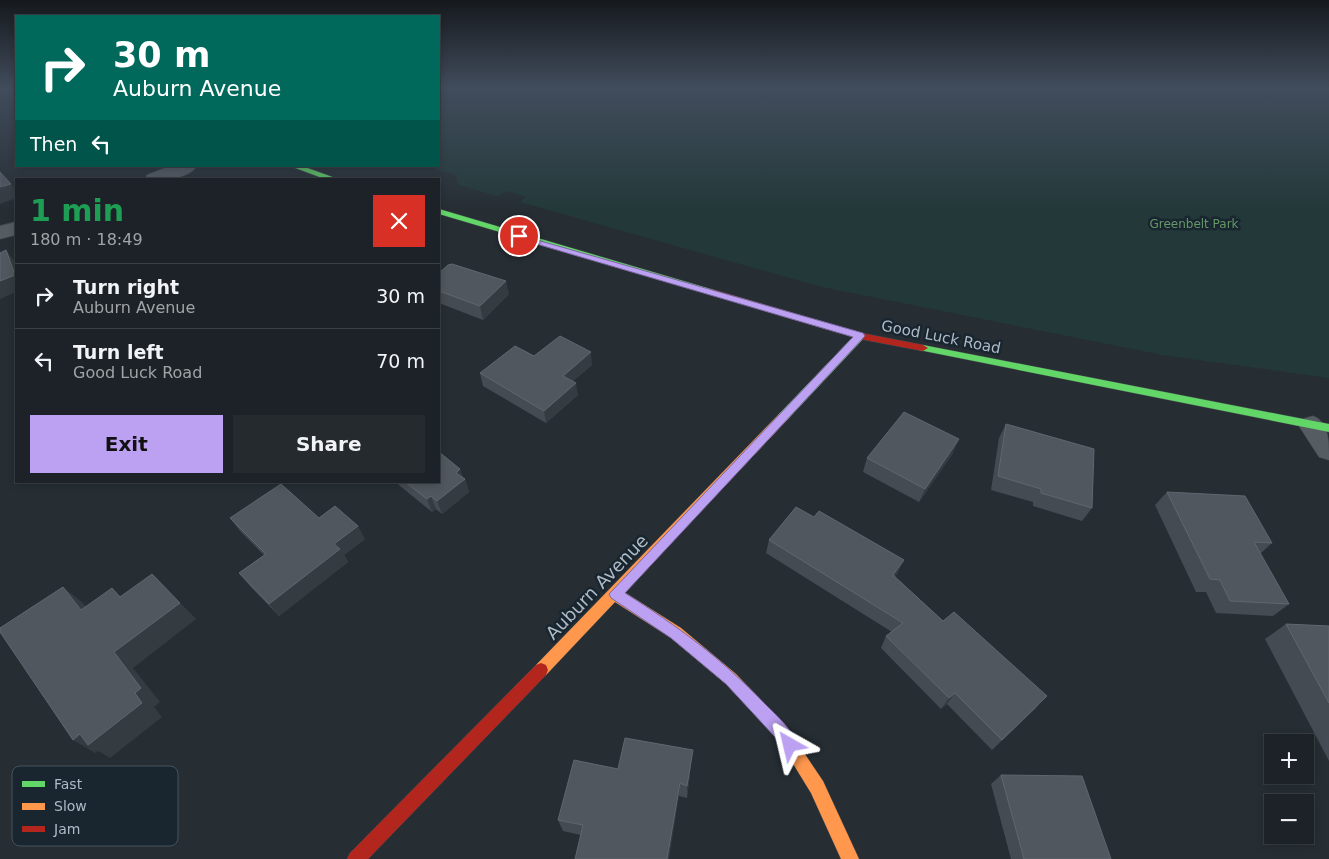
<!DOCTYPE html>
<html lang="en">
<head>
<meta charset="utf-8">
<style>
  :root { --surface:#1c2227; --page:#252a2f; --text:#f1f3f6; --muted:#a0a4a7; --line:#3a3f44; --accent:#bca0f2 }
  body { margin:0; font-family:"DejaVu Sans",sans-serif; background:var(--page); color:var(--text); height:100vh; display:flex; flex-direction:column; font-size:19px; white-space:nowrap }
  * { box-sizing:border-box; margin:0 }
  p { font-size:16px; color:var(--muted) }
  .icon { flex:none; width:28px; height:28px; fill:none; stroke:currentColor; stroke-width:2; stroke-linecap:round; stroke-linejoin:round }
  .map { position:relative; flex:1; overflow:hidden }
  .drawer { position:absolute; left:15px; top:178px; width:425px; height:305px; display:flex; flex-direction:column; background:var(--surface); border-radius:0px; box-shadow:0 2px 8px #0003,0 0 0 1px var(--line) }
  .drawer>* { flex:none }
  .guide { position:absolute; left:15px; top:15px; width:425px; height:152px; border-radius:0px; box-shadow:0 2px 8px #0003,0 0 0 1px var(--line); background:#00695c; color:#fff; overflow:hidden }
  .tools { position:absolute; left:1264px; top:734px; display:grid; gap:10px }
  .tools a { display:grid; place-items:center; width:50px; height:50px; border-radius:0px; background:var(--surface); box-shadow:0 2px 8px #0003,0 0 0 1px var(--line); font-size:25px }
  .pin { position:absolute; display:grid; place-items:center; width:42px; height:42px; color:#fff; margin:-21px; border:2px solid #fff; border-radius:50%; box-shadow:0 1px 5px #0007 }
  .me { position:absolute; width:55px; margin:-28px; rotate:323deg; stroke-linejoin:round; filter:drop-shadow(0 0 4px #0008) }
  .turn { display:flex; align-items:center; gap:18px; height:105px; padding:0 15px; font-size:22px }
  .turn .icon { width:65px; height:65px; stroke-width:2.5 }
  .turn b { display:block; font-size:35px; line-height:42px }
  .then { display:flex; align-items:center; height:48px; padding:0 15px; background:#0003; gap:10px; font-size:19px }
  .round { display:grid; place-items:center; flex:none; width:52px; height:52px; border-radius:0px; background:var(--page) }
  .head { display:flex; align-items:center; justify-content:space-between; height:85px; padding:0 15px }
  h1 { font-size:30px; font-weight:700; line-height:38px; color:#1e9e55 }
  .primary-button { display:flex; gap:10px; margin-top:auto; padding:10px 15px }
  .primary-button a { flex:1; height:58px; border-radius:0px; background:var(--accent); color:#111; font-size:20px; font-weight:700; line-height:58px; text-align:center }
  .primary-button a+a { background:var(--page); color:var(--text) }
  ul { padding:0; list-style:none }
  li { display:flex; align-items:center; gap:15px; height:65px; padding:0 15px; border-top:1px solid var(--line) }
  li div { flex:1 }
  li b { display:block; font-size:19px }
  li em { font-style:normal }
  .map>svg:first-child { display:block }
  .green { fill:#233939 }
  .lines { fill:none; stroke-linecap:round; stroke-linejoin:round }
  .street-casing { stroke:#444a4f; stroke-width:1 }
  .fast-casing { stroke:#444a4f; stroke-width:1 }
  .slow-casing { stroke:#444a4f; stroke-width:1 }
  .jam-casing { stroke:#444a4f; stroke-width:1 }
  .street { fill:#555c62; fill-rule:evenodd }
  .fast { fill:#63d668; fill-rule:evenodd }
  .slow { fill:#ff974d; fill-rule:evenodd }
  .jam { fill:#b3261e; fill-rule:evenodd }
  .wall { fill:#454b52 }
  .shaded-wall { fill:#343b41 }
  .building { fill:#50575e; stroke:#5f676f }
  .route { fill:#bca0f2; stroke:#7a689d }
  .labels { text-anchor:middle; stroke-width:5; stroke-linejoin:round; paint-order:stroke }
  .far-park-label { font-size:12px; fill:#649869; stroke:#19252f }
  .street-label { font-size:15px; fill:#aebbc7; stroke:#19252f }
  .near-street-label { font-size:18px; fill:#aebbc7; stroke:#19252f }
  .key { fill:#19252f; stroke:#46525d; stroke-width:1 }
  .key-label { font-size:14px; fill:#aebbc7 }
</style>
</head>
<body>
<div class="map">
<svg width="1329" height="859" viewBox="0 0 1329 859">
  <rect width="100%" height="100%" fill="#262e34"/>
  <polygon class="green" points="439,89 1329,89 1329,378 1163,355 822,287 520,202 526,197 506,191 497,196 458,185 456,175 425,166 439,166"/>
  <g class="lines">
    <defs>
      <g id="street">
        <path d="M170,166H197C187,181 160,179 145,179L147,175Z"/>
        <polygon points="16,222 16,235 0,239 0,226"/>
        <path d="M1313,416C1329,422 1329,441 1329,460L1319,457L1299,426L1303,419Z"/>
      </g>
      <g id="fast">
        <polygon points="290,166 302,166 338,179 325,179"/>
        <polygon points="439,209 714,290 716,292 714,294 708,294 439,214"/>
        <polygon points="860,333 865,336 864,338 788,419 780,419 778,416 780,413 856,334"/>
        <polygon points="923,345 1329,424 1329,432 919,350 918,348"/>
      </g>
      <polygon id="slow" points="784,412 790,416 788,419 624,592 681,628 736,674 786,726 823,781 859,859 841,859 811,793 776,736 726,684 671,638 615,602 546,675 541,677 536,675 534,670 536,665 780,413"/>
      <g id="jam">
        <polygon points="711,289 861,333 923,345 928,348 923,351 860,339 708,294 708,290"/>
        <polygon points="541,663 546,665 548,670 546,675 368,859 347,859 350,853 536,665"/>
      </g>
    </defs>
    <use href="#street" class="street-casing"/>
    <use href="#fast" class="fast-casing"/>
    <use href="#slow" class="slow-casing"/>
    <use href="#jam" class="jam-casing"/>
    <use href="#street" class="street"/>
    <use href="#fast" class="fast"/>
    <use href="#slow" class="slow"/>
    <use href="#jam" class="jam"/>
  </g>
  <g class="wall">
    <polygon points="439,273 509,294 483,320 439,303"/>
    <polygon points="534,356 592,365 573,381 578,395 546,423 483,386 480,373"/>
    <polygon points="1006,424 1092,508 1082,521 1033,506 1033,502 991,490 999,438"/>
    <polygon points="953,453 919,502 863,472 867,458"/>
    <polygon points="463,478 465,479 469,492 442,514 436,509 432,512 394,481 439,481"/>
    <polygon points="1167,492 1272,543 1260,554 1289,604 1273,616 1216,613 1206,592 1196,592 1155,505"/>
    <polygon points="230,518 365,539 344,555 348,562 279,616 250,586 239,573 264,555 240,531"/>
    <polygon points="769,540 898,572 895,577 1037,707 992,750 947,704 941,709 881,648 886,636 892,632 766,553"/>
    <polygon points="1286,624 1329,626 1329,761 1265,639"/>
    <polygon points="691,764 687,798 679,796 581,835 563,831 558,820 618,769"/>
    <polygon points="1001,775 1111,859 1011,859 991,784"/>
  </g>
  <g class="shaded-wall">
    <polygon points="11,184 16,191 16,198 0,204 0,187"/>
    <polygon points="6,250 16,263 16,292 0,299 0,281"/>
    <polygon points="506,281 509,294 483,320 480,306"/>
    <polygon points="591,352 592,365 565,388 563,376"/>
    <polygon points="576,383 578,395 546,423 544,411"/>
    <polygon points="959,439 953,453 919,502 925,489"/>
    <polygon points="460,469 464,480 465,479 469,492 442,514 437,501 456,473"/>
    <polygon points="431,496 436,509 432,512 427,499"/>
    <polygon points="358,526 365,539 344,555 348,562 279,616 269,604 334,544"/>
    <polygon points="904,560 898,572 888,588 893,575"/>
    <polygon points="152,574 196,619 133,668 160,702 154,707 162,717 110,758 98,751 95,753 73,740 135,693 114,652"/>
    <polygon points="63,587 83,603 101,626 81,610"/>
    <polygon points="955,693 947,704 941,709 949,698"/>
    <polygon points="693,750 691,764 687,798 687,786"/>
    <polygon points="680,783 679,796 669,859 667,859"/>
  </g>
  <g class="building">
    <polygon points="0,172 11,184 0,187"/>
    <polygon points="6,250 15,275 0,281 0,253"/>
    <polygon points="452,264 506,281 480,306 439,291 439,273 448,265"/>
    <polygon points="560,336 591,352 563,376 576,383 544,411 480,373 515,346 534,356"/>
    <polygon points="904,412 959,439 925,489 867,458"/>
    <polygon points="1006,424 1094,449 1092,508 1041,493 1041,489 998,476"/>
    <polygon points="439,452 460,469 456,473 465,479 437,501 431,496 427,499 404,481 439,481"/>
    <polygon points="281,484 319,518 335,506 358,526 334,544 340,549 269,604 239,573 266,554 230,518"/>
    <polygon points="1167,492 1245,496 1272,543 1254,542 1289,604 1230,601 1220,580 1210,579"/>
    <polygon points="796,507 814,517 819,511 904,560 893,575 943,621 954,612 1047,696 1002,740 955,693 949,698 886,636 903,623 769,540"/>
    <polygon points="152,574 180,603 114,652 141,688 135,693 142,703 88,745 80,734 73,740 0,632 0,628 63,587 81,610 112,588 120,597"/>
    <polygon points="1286,624 1329,626 1329,703"/>
    <polygon points="625,738 693,750 687,786 680,783 667,859 575,859 583,825 558,820 574,760 618,769"/>
    <polygon points="1001,775 1082,776 1111,859 1024,859"/>
  </g>
  <linearGradient id="sky" x2="0" y2="1"><stop stop-color="#15191d"/><stop offset="0.42" stop-color="#414c5c"/><stop offset="1" stop-color="#414c5c" stop-opacity="0"/></linearGradient>
  <rect width="1329" height="210" fill="url(#sky)"/>
  <path class="route" d="M516,234L863,333L865,336L625,593C679,627 721,658 765,704C777,716 791,728 798,745L796,751L790,753L784,751L775,737L726,684L671,638L611,598L609,594L853,337L516,238Z"/>
  <g class="labels">
    <g class="far-park-label">
      <text x="1194" y="228">Greenbelt Park</text>
    </g>
    <g class="street-label">
      <text transform="translate(941 337) rotate(11)" y="5">Good Luck Road</text>
    </g>
    <g class="near-street-label">
      <text transform="translate(597 587) rotate(-46)" y="6">Auburn Avenue</text>
    </g>
  </g>
  <rect x="12" y="766" width="166" height="80" rx="8" class="key"/>
  <rect x="22" y="781" width="23" height="6" fill="#63d668"/>
  <rect x="22" y="803" width="23" height="7" fill="#ff974d"/>
  <rect x="22" y="826" width="23" height="6" fill="#b3261e"/>
  <g class="key-label">
    <text x="54" y="789">Fast</text>
    <text x="54" y="811">Slow</text>
    <text x="54" y="834">Jam</text>
  </g>
</svg>
<div class="tools">
<a>+</a>
<a>−</a>
</div>
<div class="pin" style="left:519px;top:236px;background:#d93025"><svg class="icon" aria-label="arrive" viewBox="0 0 24 24"><path d="M6 21V4h12l-3 4 3 4H6"/></svg></div>
<svg class="me" style="left:790px;top:745px" viewBox="-20 -20 40 40"><path d="M0-17L14 15 0 8-14 15z" fill="#bca0f2" stroke="#fff" stroke-width="4"/></svg>
<div class="guide">
<div class="turn"><svg class="icon" aria-label="right" viewBox="0 0 24 24"><path d="M7 20v-9h11M14 6l5 5-5 5"/></svg><div><b>30 m</b>Auburn Avenue</div></div>
<div class="then">Then<svg class="icon" aria-label="left" viewBox="0 0 24 24"><path d="M17 20v-9H6M10 6l-5 5 5 5"/></svg></div>
</div>
<section class="drawer">
<div class="head"><div><h1>1 min</h1><p>180 m · 18:49</p></div><a class="round" style="background:#d93025;color:#fff"><svg class="icon" aria-label="close" viewBox="0 0 24 24"><path d="M6 6l12 12M18 6L6 18"/></svg></a></div>
<ul>
<li><svg class="icon" aria-label="right" viewBox="0 0 24 24"><path d="M7 20v-9h11M14 6l5 5-5 5"/></svg><div><b>Turn right</b><p>Auburn Avenue</p></div><em>30 m</em></li>
<li><svg class="icon" aria-label="left" viewBox="0 0 24 24"><path d="M17 20v-9H6M10 6l-5 5 5 5"/></svg><div><b>Turn left</b><p>Good Luck Road</p></div><em>70 m</em></li>
</ul>
<div class="primary-button"><a>Exit</a><a>Share</a></div>
</section>
</div>
</body>
</html>
